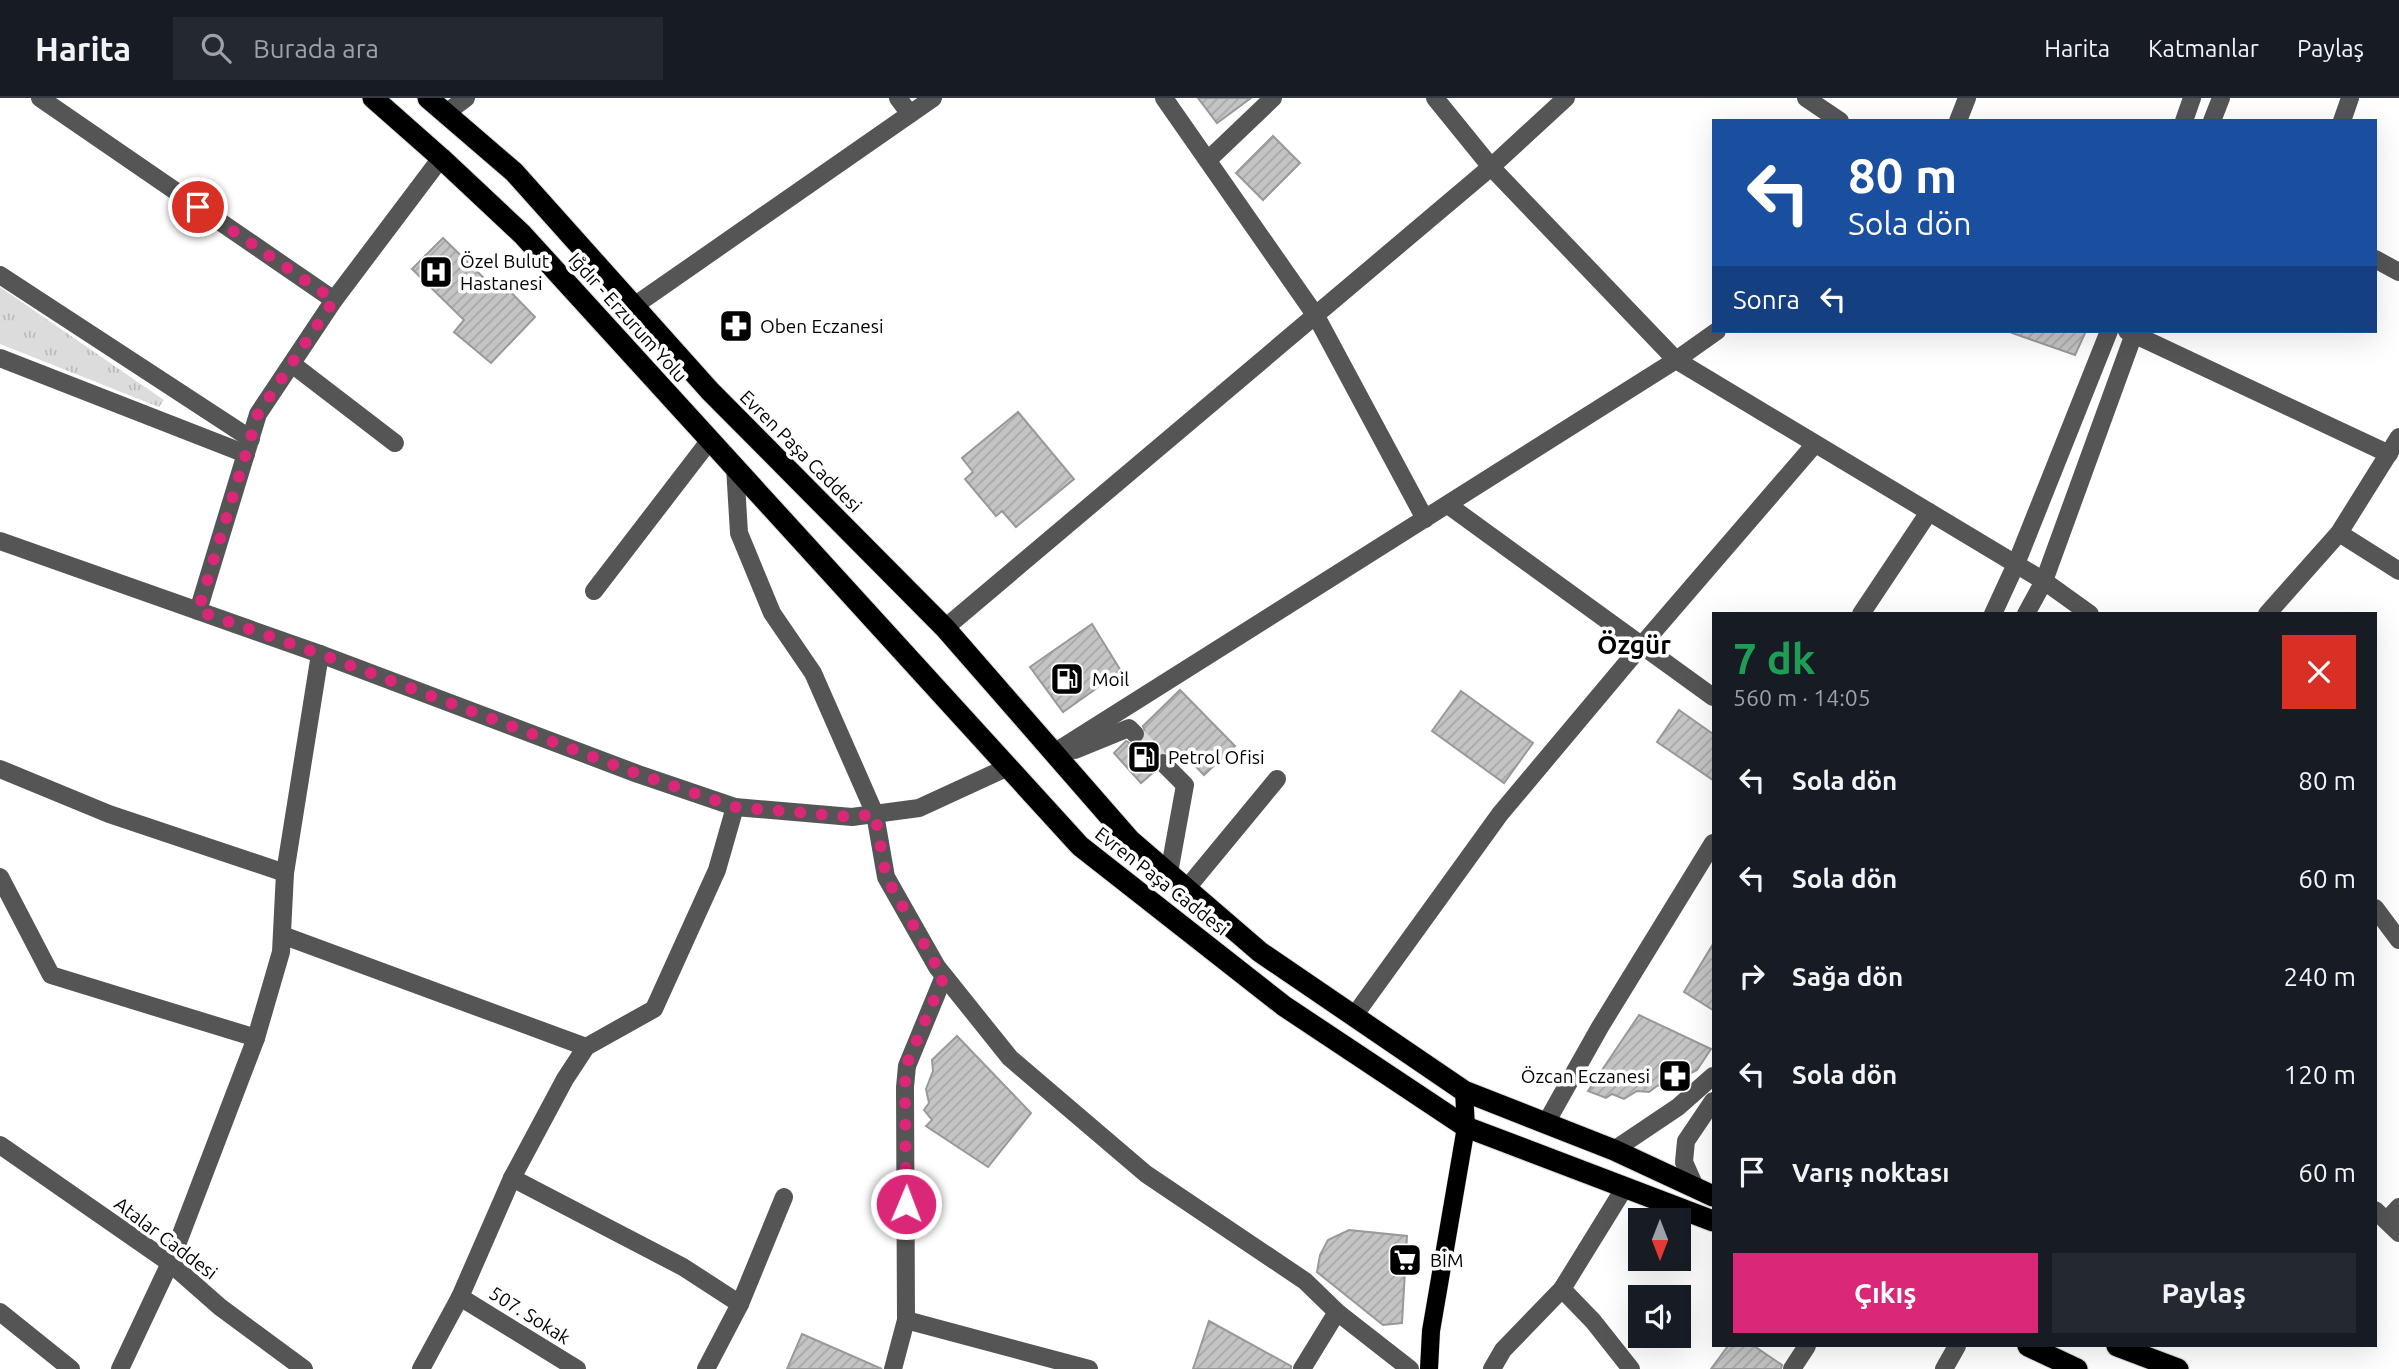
<!DOCTYPE html>
<html lang="tr">
<head>
<meta charset="utf-8">
<style>
  :root { --surface:#171b24; --page:#242831; --text:#f1f3f6; --muted:#9ea1a6; --line:#363941; --accent:#db2777 }
  body { margin:0; font-family:Ubuntu,sans-serif; background:var(--page); color:var(--text); height:100vh; display:flex; flex-direction:column; font-size:26px; white-space:nowrap }
  * { box-sizing:border-box; margin:0 }
  p { font-size:23px; color:var(--muted) }
  .icon { flex:none; width:38px; height:38px; fill:none; stroke:currentColor; stroke-width:2; stroke-linecap:round; stroke-linejoin:round }
  .map { position:relative; flex:1; overflow:hidden }
  .sheet { position:absolute; left:1712px; top:514px; width:665px; height:735px; display:flex; flex-direction:column; background:var(--surface); border-radius:0px; box-shadow:0 7px 28px #0002 }
  .sheet>* { flex:none }
  .banner { position:absolute; left:1712px; top:21px; width:665px; height:214px; border-radius:0px; box-shadow:0 7px 28px #0002; background:#1a4fa0; color:#fff; overflow:hidden }
  .needle { width:46px; rotate:180deg }
  .fabs { position:absolute; left:1628px; top:1110px; display:grid; gap:14px }
  .fabs a { display:grid; place-items:center; width:63px; height:63px; border-radius:0px; background:var(--surface); box-shadow:0 7px 28px #0002; font-size:35px }
  .pin { position:absolute; display:grid; place-items:center; width:60px; height:60px; color:#fff; margin:-30px; border:4px solid #fff; border-radius:50%; box-shadow:0 2px 7px #0007 }
  .me { position:absolute; width:77px; margin:-38px; rotate:1deg; stroke-linejoin:round; filter:drop-shadow(0 0 5px #0008) }
  .turn { display:flex; align-items:center; gap:24px; height:147px; padding:0 21px; font-size:32px }
  .turn .icon { width:91px; height:91px; stroke-width:2.5 }
  .turn b { display:block; font-size:49px; line-height:60px }
  .then { display:flex; align-items:center; height:66px; padding:0 21px; background:#0003; gap:14px; font-size:26px }
  .round { display:grid; place-items:center; flex:none; width:74px; height:74px; border-radius:0px; background:var(--page) }
  .headline { display:flex; align-items:center; justify-content:space-between; height:119px; padding:0 21px }
  h1 { font-size:42px; font-weight:700; line-height:52px; color:#1e9e55 }
  .button { display:flex; gap:14px; margin-top:auto; padding:14px 21px }
  .button a { flex:1; height:80px; border-radius:0px; background:var(--accent); color:#fff; font-size:28px; font-weight:700; line-height:80px; text-align:center }
  .button a+a { background:var(--page); color:var(--text) }
  ul { padding:0; list-style:none }
  li { display:flex; align-items:center; gap:21px; height:98px; padding:0 21px }
  li div { flex:1 }
  li b { display:block; font-size:26px }
  li em { font-style:normal }
  header { display:flex; align-items:center; gap:42px; box-sizing:border-box; height:98px; padding:0 35px; background:var(--surface); border-bottom:2px solid var(--line) }
  header strong { font-size:33px }
  nav { display:flex; gap:38px; margin-inline-start:auto; font-size:24px }
  .search { width:490px; height:63px; background:var(--page); display:flex; align-items:center; gap:18px; box-sizing:border-box; padding:0 24px; border-radius:0px; color:var(--muted); font-size:26px }
  .map>svg:first-child { display:block }
  .grass { fill:url(#grass-tufts) }
  .building { fill:url(#building-hatch); stroke:#999; stroke-width:2 }
  .lines { fill:none; stroke-linecap:round; stroke-linejoin:round }
  .minor-tunnel { stroke:#d9d9d9; stroke-width:18; stroke-dasharray:18 9; stroke-linecap:butt }
  .major-casing { stroke:#dbdbdb; stroke-width:19 }
  .highway-casing { stroke:#dbdbdb; stroke-width:23 }
  .minor { stroke:#555; stroke-width:18 }
  .major { stroke:#000; stroke-width:18 }
  .highway { stroke:#000; stroke-width:21 }
  .route { stroke:#db2777; stroke-width:12; stroke-dasharray:0 21.6 }
  .labels { text-anchor:middle; stroke-width:7; stroke-linejoin:round; paint-order:stroke }
  .poi-label { font-size:19px; fill:#000; stroke:#fff; text-anchor:start }
  .street-label { font-size:19px; fill:#000; stroke:#fff }
  .district-label { font-size:26px; font-weight:bold; fill:#000; stroke:#fff }
</style>
</head>
<body>
<header>
<strong>Harita</strong>
<div class="search"><svg class="icon" aria-label="search" viewBox="0 0 24 24"><circle cx="10" cy="10" r="6"/><path d="M15 15l6 6"/></svg>Burada ara</div>
<nav><a>Harita</a><a>Katmanlar</a><a>Paylaş</a></nav>
</header>
<div class="map">
<svg width="2399" height="1271" viewBox="0 0 2399 1271">
  <defs>
    <pattern id="grass-tufts" width="24" height="20" patternUnits="userSpaceOnUse" patternTransform="scale(1.75)"><rect width="24" height="20" fill="#dcdcdc"/><path d="M3 7l-1-3M5 7V3M7 7l1-3M15 17l-1-3M17 17v-4M19 17l1-3" fill="none" stroke="#bbb"/></pattern>
    <pattern id="building-hatch" width="6" height="6" patternUnits="userSpaceOnUse" patternTransform="scale(1.75)"><rect width="6" height="6" fill="#c4c4c4"/><path d="M-1 1l2-2M0 6l6-6M5 7l2-2" fill="none" stroke="#a7a7a7"/></pattern>
  </defs>
  <rect width="100%" height="100%" fill="#fff"/>
  <polygon class="grass" points="0,189 164,302 159,309 0,246"/>
  <g class="building">
    <polygon points="1198,0 1251,0 1217,25"/>
    <polygon points="1273,38 1300,65 1263,102 1236,75"/>
    <polygon points="443,140 493,189 499,182 535,219 491,265 454,234 464,222 412,171"/>
    <polygon points="2013,233 2086,233 2075,257 2012,235"/>
    <polygon points="1018,314 1074,381 1016,429 1002,413 996,418 965,381 973,374 962,360"/>
    <polygon points="1092,526 1121,573 1063,614 1030,569"/>
    <polygon points="1180,592 1235,648 1204,677 1179,651 1172,657 1165,654 1159,654 1152,663 1155,673 1141,685 1114,655 1126,643 1133,647 1143,644 1146,638 1143,628"/>
    <polygon points="1461,593 1533,645 1504,685 1432,633"/>
    <polygon points="1679,612 1713,636 1713,682 1657,644"/>
    <polygon points="1713,846 1713,912 1684,894"/>
    <polygon points="1639,917 1711,951 1697,972 1671,985 1657,988 1649,994 1637,993 1624,1001 1612,996 1606,1000 1588,993"/>
    <polygon points="957,938 1031,1015 988,1069 926,1028 932,1022 924,1012 929,1005 926,991 933,973 932,962"/>
    <polygon points="1349,1132 1407,1138 1402,1225 1383,1227 1317,1174 1320,1157 1328,1142"/>
    <polygon points="1209,1223 1291,1268 1291,1271 1193,1271"/>
    <polygon points="802,1236 882,1271 787,1271"/>
    <polygon points="1728,1248 1754,1248 1782,1267 1781,1271 1711,1271"/>
  </g>
  <g class="lines">
    <polyline class="minor-tunnel" points="1135,636 1163,665"/>
    <defs>
      <polyline id="major" points="1429,1271 1431,1233 1466,1029 1464,993"/>
      <g id="highway">
        <polyline points="373,0 441,60 522,136 1080,748 1284,908 1466,1029 1713,1123"/>
        <polyline points="428,0 514,74 710,293 945,530 1130,742 1260,854 1464,993 1614,1052 1713,1098"/>
        <polyline points="2028,1248 2077,1271"/>
        <polyline points="2117,1248 2178,1271"/>
      </g>
    </defs>
    <use href="#major" class="major-casing"/>
    <use href="#highway" class="highway-casing"/>
    <g class="minor">
      <polyline points="40,0 334,202"/>
      <polyline points="898,0 910,16"/>
      <polyline points="1164,0 1316,218 1425,421"/>
      <polyline points="1435,0 1491,69 1676,262 2044,483 2090,516"/>
      <polyline points="1806,0 1840,23"/>
      <polyline points="446,15 466,0"/>
      <polyline points="1958,23 1967,0"/>
      <polyline points="2184,23 2192,0"/>
      <polyline points="2212,23 2221,0"/>
      <polyline points="2342,23 2350,0"/>
      <polyline points="1208,62 1273,0"/>
      <polyline points="2375,161 2399,174"/>
      <polyline points="0,177 251,341"/>
      <polyline points="634,208 933,0"/>
      <polyline points="2127,233 2389,356"/>
      <polyline points="0,260 246,356"/>
      <polyline points="292,266 395,345"/>
      <polyline points="735,369 739,435 772,515 813,575 875,716 886,779 937,869 1010,960 1146,1076 1305,1183 1337,1214 1410,1271"/>
      <polyline points="1448,407 1713,599"/>
      <polyline points="2339,435 2399,473"/>
      <polyline points="0,443 320,556 638,676 735,709 852,719 919,710 1008,669"/>
      <polyline points="594,493 710,342"/>
      <polyline points="198,513 258,316 334,202 441,60"/>
      <polyline points="1861,516 1929,414"/>
      <polyline points="1993,516 2016,466 2109,233"/>
      <polyline points="2026,516 2044,483 2135,233"/>
      <polyline points="2267,516 2339,435 2399,339"/>
      <polyline points="945,530 1491,69 1566,0"/>
      <polyline points="1075,652 1129,630 1135,636"/>
      <polyline points="1055,654 1676,262 1717,233"/>
      <polyline points="1163,665 1185,687 1169,775"/>
      <polyline points="0,671 109,716 285,775"/>
      <polyline points="0,779 51,877 256,940"/>
      <polyline points="1187,790 1277,681"/>
      <polyline points="2375,810 2399,842"/>
      <polyline points="282,837 586,949"/>
      <polyline points="1354,918 1500,716 1641,548 1815,346"/>
      <polyline points="1546,1025 1600,929 1713,745"/>
      <polyline points="0,1047 170,1165 220,1209 304,1271"/>
      <polyline points="1614,1052 1678,1009 1713,978"/>
      <polyline points="512,1080 683,1169 740,1206 706,1271"/>
      <polyline points="1696,1091 1684,1064 1686,1043 1713,1003"/>
      <polyline points="2375,1112 2399,1135"/>
      <polyline points="2387,1122 2399,1109"/>
      <polyline points="1562,1191 1593,1223 1631,1271"/>
      <polyline points="460,1199 577,1271"/>
      <polyline points="740,1206 784,1099"/>
      <polyline points="0,1214 71,1271"/>
      <polyline points="906,1222 1089,1271"/>
      <polyline points="120,1271 170,1165 256,940 281,854 285,775 320,556"/>
      <polyline points="421,1271 460,1199 512,1080 565,981 586,949 654,911 717,772 735,709"/>
      <polyline points="893,1271 906,1222 905,989 907,968 944,878"/>
      <polyline points="1302,1271 1337,1214"/>
      <polyline points="1492,1271 1503,1252 1562,1191 1625,1089"/>
      <polyline points="1792,1271 1807,1248"/>
      <polyline points="1944,1271 1957,1248"/>
    </g>
    <use href="#major" class="major"/>
    <use href="#highway" class="highway"/>
  </g>
  <g class="lines">
    <polyline class="route" points="198,109 334,202 258,316 198,513 320,556 638,676 735,709 852,719 875,716 886,779 937,869 944,878 906,968 905,989 906,1106"/>
  </g>
  <defs>
    <symbol id="hospital-square" viewBox="-11 -11 22 22"><rect x="-9" y="-9" width="18" height="18" rx="4" fill="#000" stroke="#fff"/><path d="M-5-5h3v3.5h4V-5h3V5h-3V1.5h-4V5h-3Z" fill="#fff"/></symbol>
    <symbol id="pharmacy-square" viewBox="-11 -11 22 22"><rect x="-9" y="-9" width="18" height="18" rx="4" fill="#000" stroke="#fff"/><path d="M-2-6h4v4h4v4h-4v4h-4v-4h-4v-4h4Z" fill="#fff"/></symbol>
    <symbol id="fuel-square" viewBox="-11 -11 22 22"><rect x="-9" y="-9" width="18" height="18" rx="4" fill="#000" stroke="#fff"/><path d="M-5.5-6h7V0h2V4h1.3V-2.5L3-4.5l.8-.8L6-3V5H2.5V1h-1V6h-7ZM-4.2-4.7v3.2H.2V-4.7Z" fill="#fff"/></symbol>
    <symbol id="supermarket-square" viewBox="-11 -11 22 22"><rect x="-9" y="-9" width="18" height="18" rx="4" fill="#000" stroke="#fff"/><path d="M-6-5.5h2.5l.6 2H6L4.5 2H-2.5L-4.4-4H-6ZM-1.5 3.2a1.3 1.3 0 1 0 .1 0ZM3 3.2a1.3 1.3 0 1 0 .1 0Z" fill="#fff"/></symbol>
  </defs>
  <g fill-rule="evenodd">
    <use href="#hospital-square" x="417" y="155" width="38" height="38"/>
    <use href="#pharmacy-square" x="717" y="209" width="38" height="38"/>
    <use href="#fuel-square" x="1048" y="562" width="38" height="38"/>
    <use href="#fuel-square" x="1125" y="640" width="38" height="38"/>
    <use href="#pharmacy-square" x="1656" y="959" width="38" height="38"/>
    <use href="#supermarket-square" x="1386" y="1143" width="38" height="38"/>
  </g>
  <g class="labels">
    <g class="poi-label">
      <text x="460" y="170">Özel Bulut<tspan x="460" dy="22">Hastanesi</tspan></text>
      <text x="760" y="235">Oben Eczanesi</text>
      <text x="1092" y="588">Moil</text>
      <text x="1168" y="666">Petrol Ofisi</text>
      <text x="1650" y="985" text-anchor="end">Özcan Eczanesi</text>
      <text x="1430" y="1169">BİM</text>
    </g>
    <g class="street-label">
      <text transform="translate(628 219) rotate(48)" y="7">Iğdır - Erzurum Yolu</text>
      <text transform="translate(801 353) rotate(45)" y="7">Evren Paşa Caddesi</text>
      <text transform="translate(1162 783) rotate(38)" y="7">Evren Paşa Caddesi</text>
      <text transform="translate(166 1140) rotate(37)" y="7">Atalar Caddesi</text>
      <text transform="translate(530 1217) rotate(32)" y="7">507. Sokak</text>
    </g>
    <g class="district-label">
      <text x="1634" y="556">Özgür</text>
    </g>
  </g>
</svg>
<div class="fabs">
<a><svg class="needle" viewBox="-14 -14 28 28"><path d="M0-13l5 13h-10z" fill="#e53935"/><path d="M0 13l5-13h-10z" fill="#9ea1a6"/></svg></a>
<a><svg class="icon" aria-label="sound" viewBox="0 0 24 24"><path d="M4 9h4l5-4v14l-5-4H4zM17 9q2 3 0 6"/></svg></a>
</div>
<div class="pin" style="left:198px;top:109px;background:#d93025"><svg class="icon" aria-label="arrive" viewBox="0 0 24 24"><path d="M6 21V4h12l-3 4 3 4H6"/></svg></div>
<svg class="me" style="left:906px;top:1106px" viewBox="-20 -20 40 40"><circle r="17" fill="#db2777" stroke="#fff" stroke-width="3"/><path d="M0-11L8 9 0 5-8 9z" fill="#fff"/></svg>
<div class="banner">
<div class="turn"><svg class="icon" aria-label="left" viewBox="0 0 24 24"><path d="M17 20v-9H6M10 6l-5 5 5 5"/></svg><div><b>80 m</b>Sola dön</div></div>
<div class="then">Sonra<svg class="icon" aria-label="left" viewBox="0 0 24 24"><path d="M17 20v-9H6M10 6l-5 5 5 5"/></svg></div>
</div>
<section class="sheet">
<div class="headline"><div><h1>7 dk</h1><p>560 m · 14:05</p></div><a class="round" style="background:#d93025;color:#fff"><svg class="icon" aria-label="close" viewBox="0 0 24 24"><path d="M6 6l12 12M18 6L6 18"/></svg></a></div>
<ul>
<li><svg class="icon" aria-label="left" viewBox="0 0 24 24"><path d="M17 20v-9H6M10 6l-5 5 5 5"/></svg><div><b>Sola dön</b></div><em>80 m</em></li>
<li><svg class="icon" aria-label="left" viewBox="0 0 24 24"><path d="M17 20v-9H6M10 6l-5 5 5 5"/></svg><div><b>Sola dön</b></div><em>60 m</em></li>
<li><svg class="icon" aria-label="right" viewBox="0 0 24 24"><path d="M7 20v-9h11M14 6l5 5-5 5"/></svg><div><b>Sağa dön</b></div><em>240 m</em></li>
<li><svg class="icon" aria-label="left" viewBox="0 0 24 24"><path d="M17 20v-9H6M10 6l-5 5 5 5"/></svg><div><b>Sola dön</b></div><em>120 m</em></li>
<li><svg class="icon" aria-label="arrive" viewBox="0 0 24 24"><path d="M6 21V4h12l-3 4 3 4H6"/></svg><div><b>Varış noktası</b></div><em>60 m</em></li>
</ul>
<div class="button"><a>Çıkış</a><a>Paylaş</a></div>
</section>
</div>
</body>
</html>
